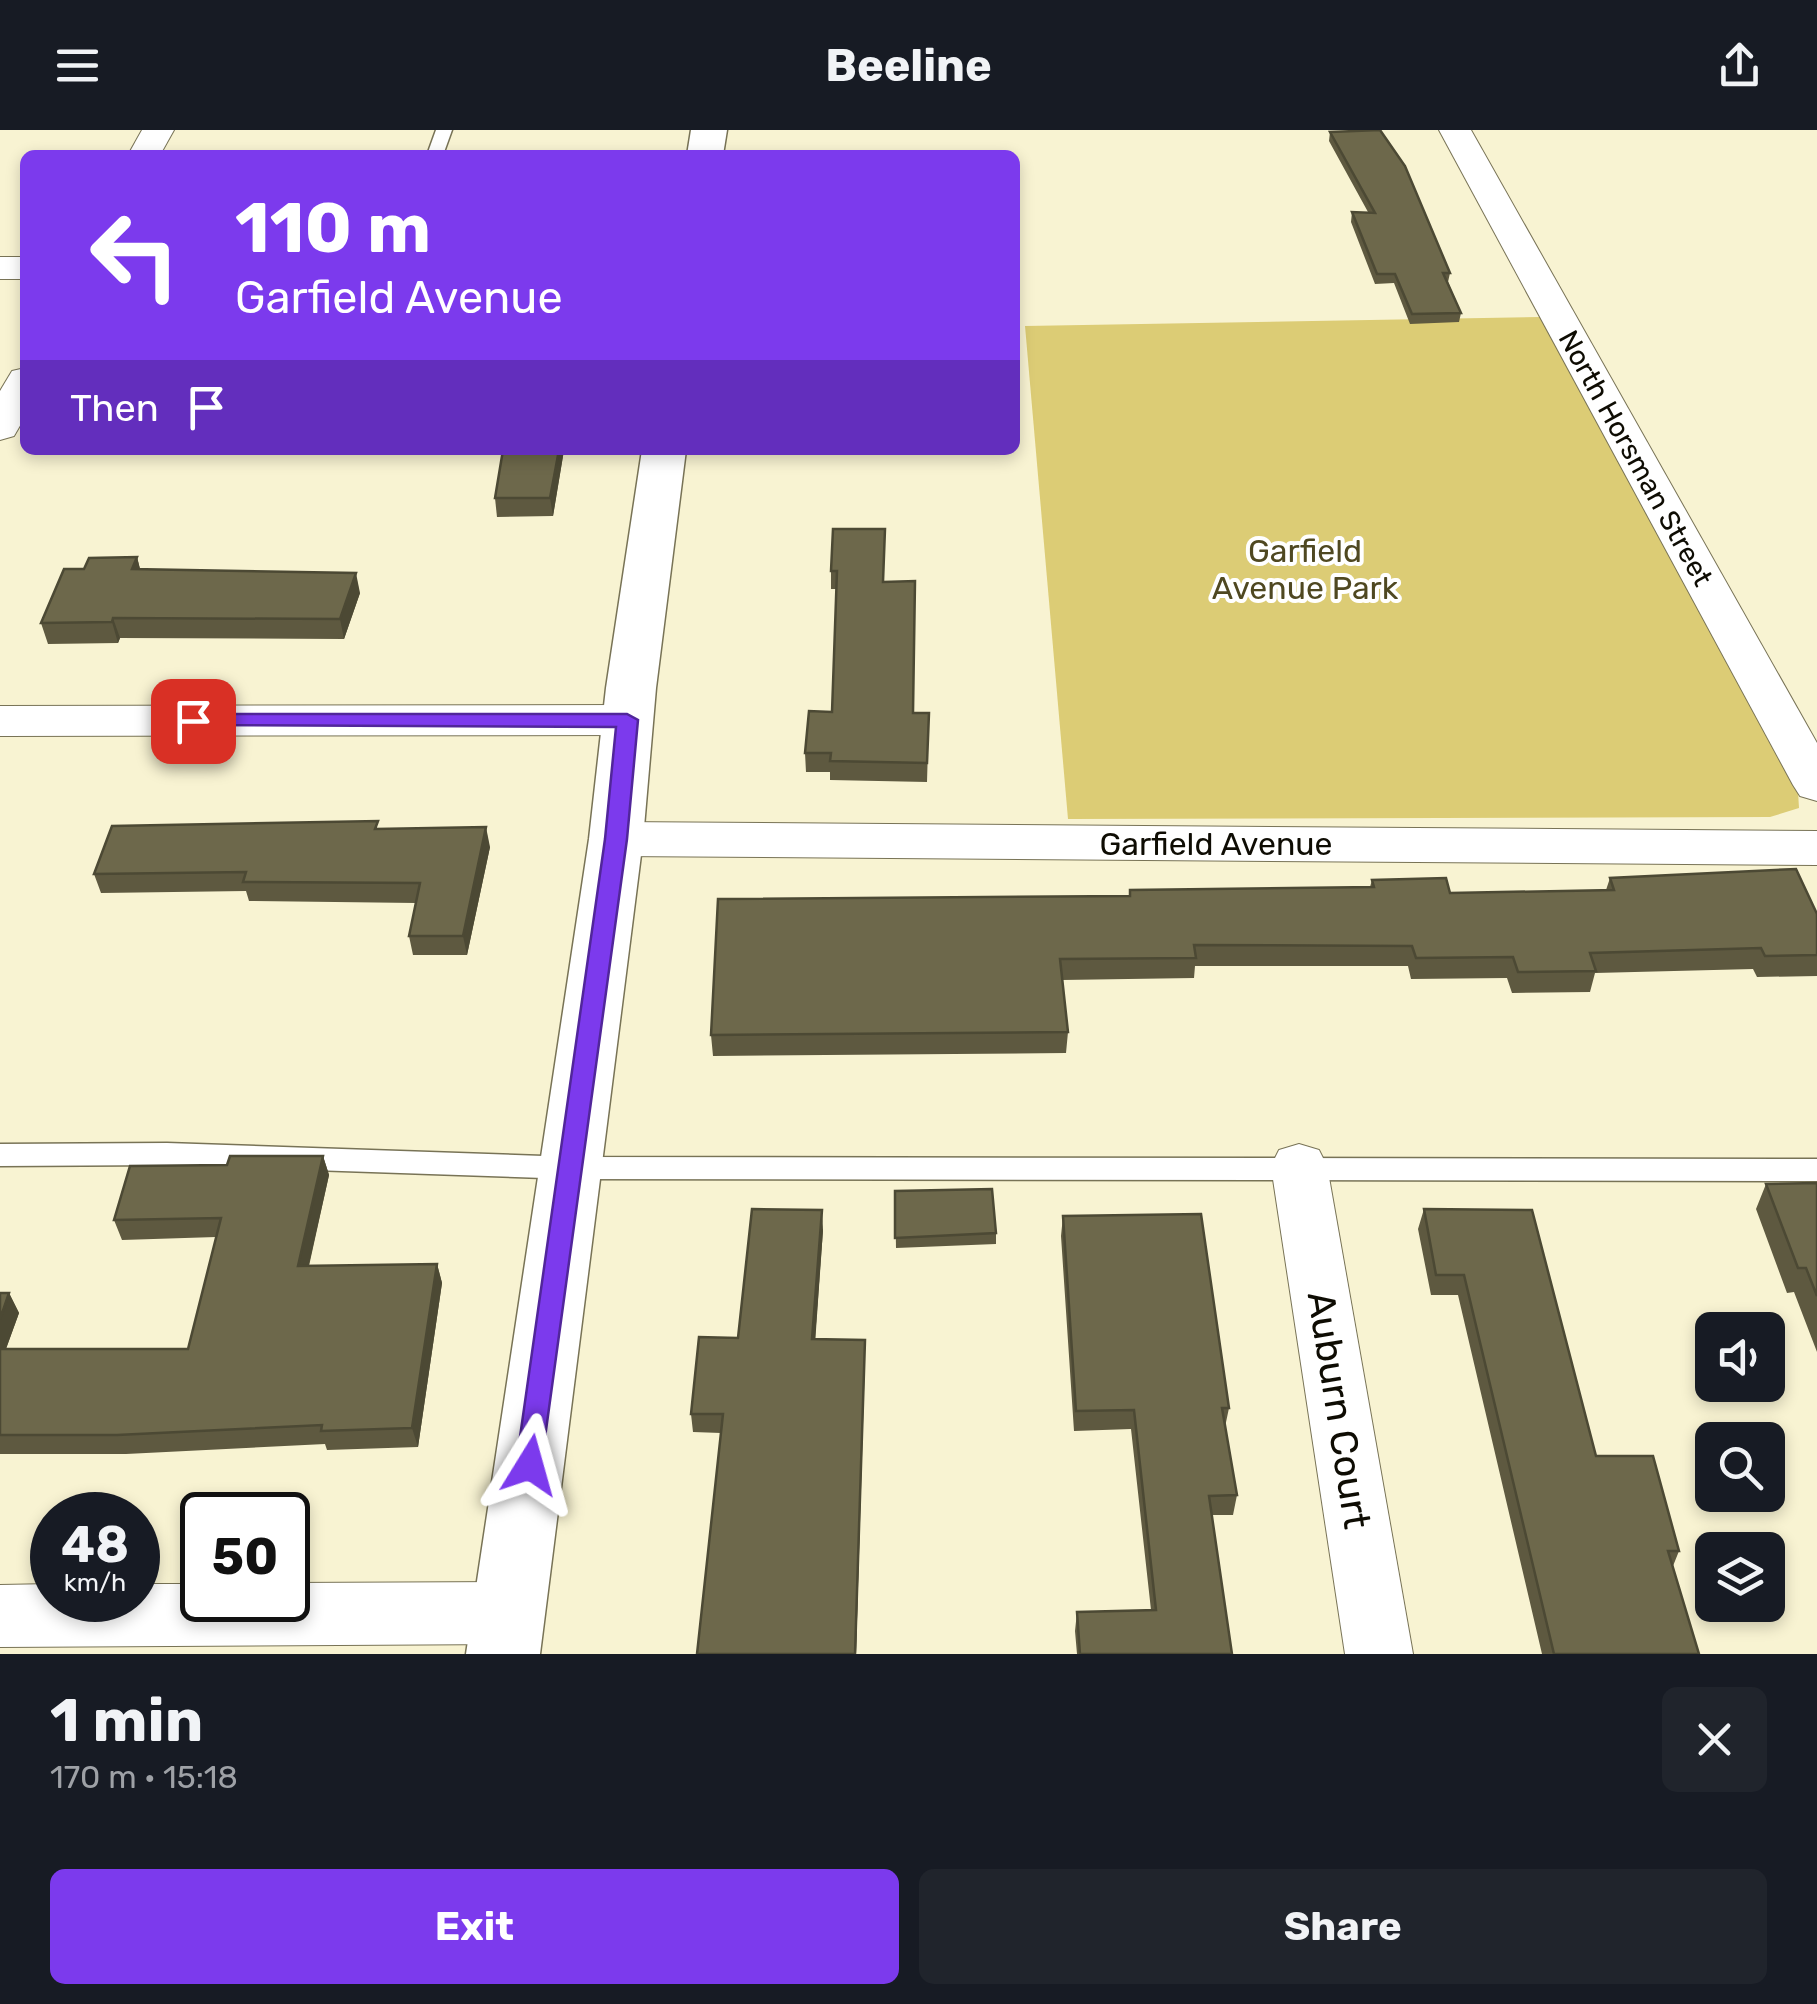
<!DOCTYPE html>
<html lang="en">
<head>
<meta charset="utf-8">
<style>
  :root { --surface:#171b24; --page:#20242c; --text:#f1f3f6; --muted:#9ea1a6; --accent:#7c3aed }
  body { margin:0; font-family:Rubik,sans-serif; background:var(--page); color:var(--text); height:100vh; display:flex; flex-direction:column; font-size:38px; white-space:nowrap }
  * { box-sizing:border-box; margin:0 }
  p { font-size:32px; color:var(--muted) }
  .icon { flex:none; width:55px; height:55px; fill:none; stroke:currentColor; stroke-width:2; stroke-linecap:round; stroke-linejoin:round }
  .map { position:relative; height:1524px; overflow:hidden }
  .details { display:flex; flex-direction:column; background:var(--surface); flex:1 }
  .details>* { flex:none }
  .hud { position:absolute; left:20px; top:20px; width:1000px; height:305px; border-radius:15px; box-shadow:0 5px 15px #0003; background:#7c3aed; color:#fff; overflow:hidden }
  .tools { position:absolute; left:1695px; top:1182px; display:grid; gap:20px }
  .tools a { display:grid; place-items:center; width:90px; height:90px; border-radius:15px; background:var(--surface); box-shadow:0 5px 15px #0003; font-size:50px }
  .speed { position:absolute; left:30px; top:1362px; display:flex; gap:20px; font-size:50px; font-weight:700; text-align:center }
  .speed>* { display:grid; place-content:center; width:130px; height:130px; border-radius:50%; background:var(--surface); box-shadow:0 5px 15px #0003; line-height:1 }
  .speed small { font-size:25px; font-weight:400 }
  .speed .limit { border:5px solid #111; border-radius:15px; background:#fff; color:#111 }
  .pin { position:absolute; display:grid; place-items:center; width:85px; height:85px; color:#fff; margin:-42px; border-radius:20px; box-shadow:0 5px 15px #0006 }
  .me { position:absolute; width:110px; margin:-55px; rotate:8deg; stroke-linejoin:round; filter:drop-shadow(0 0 8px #0008) }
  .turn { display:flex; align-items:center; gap:35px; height:210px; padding:0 50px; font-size:45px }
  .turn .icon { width:130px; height:130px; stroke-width:2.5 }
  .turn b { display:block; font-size:70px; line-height:85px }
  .then { display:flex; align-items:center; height:95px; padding:0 50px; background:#0003; gap:20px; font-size:38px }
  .round { display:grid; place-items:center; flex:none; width:105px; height:105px; border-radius:15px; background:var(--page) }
  .headline { display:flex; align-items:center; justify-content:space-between; height:170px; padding:0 50px }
  h1 { font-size:60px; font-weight:700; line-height:75px }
  .primary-button { display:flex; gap:20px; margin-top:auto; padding:20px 50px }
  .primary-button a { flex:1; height:115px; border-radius:15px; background:var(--accent); color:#fff; font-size:40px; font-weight:700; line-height:115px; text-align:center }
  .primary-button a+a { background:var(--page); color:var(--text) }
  header { display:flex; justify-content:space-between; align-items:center; height:130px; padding:0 50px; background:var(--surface); font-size:45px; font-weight:700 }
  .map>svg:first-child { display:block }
  .green { fill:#dccc75 }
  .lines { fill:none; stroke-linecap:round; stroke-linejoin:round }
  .service-casing { stroke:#787356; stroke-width:3 }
  .minor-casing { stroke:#787356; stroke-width:2 }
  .secondary-casing { stroke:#787356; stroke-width:3 }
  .service { fill:#fff; fill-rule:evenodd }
  .minor { fill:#fff; fill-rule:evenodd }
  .secondary { fill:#fff; fill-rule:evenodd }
  .wall { fill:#5e5940 }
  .shaded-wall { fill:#4c4934 }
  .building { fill:#6d684b; stroke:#4c4934; stroke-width:2.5 }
  .route { fill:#7c3aed; stroke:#51269a; stroke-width:2.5 }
  .labels { text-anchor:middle; stroke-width:8; stroke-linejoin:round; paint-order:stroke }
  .far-street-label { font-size:28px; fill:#0e0c03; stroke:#fff }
  .park-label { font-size:32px; fill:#4f4821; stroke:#fff }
  .street-label { font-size:32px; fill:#0e0c03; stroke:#fff }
  .near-street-label { font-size:38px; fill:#0e0c03; stroke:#fff }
</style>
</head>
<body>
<header><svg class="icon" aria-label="menu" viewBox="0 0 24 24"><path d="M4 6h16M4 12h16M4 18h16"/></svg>Beeline<svg class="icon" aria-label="share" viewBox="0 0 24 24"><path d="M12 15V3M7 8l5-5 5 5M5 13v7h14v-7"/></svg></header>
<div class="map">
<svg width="1817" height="1524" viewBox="0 0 1817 1524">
  <rect width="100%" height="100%" fill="#f8f3d2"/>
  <polygon class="green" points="1540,187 1798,661 1799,678 1770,687 1068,689 1025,196"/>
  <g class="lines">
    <defs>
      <g id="service">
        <polygon points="436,0 452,0 443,25 427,25"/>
        <polygon points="167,1013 572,1027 1817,1029 1817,1051 572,1049 167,1035 0,1036 0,1014"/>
      </g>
      <g id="minor">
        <polygon points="142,0 174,0 160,25 128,25"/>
        <polygon points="1439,0 1471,0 1817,613 1817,671 1800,666 1793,655"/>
        <rect x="0" y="127" width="25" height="22"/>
        <polygon points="25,238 25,287 14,306 0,310 0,261 12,241"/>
        <polygon points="627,575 643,580 650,590 643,600 627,605 0,606 0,576"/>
        <polygon points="616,692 1817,701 1817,735 616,726 599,721 592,709 599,697"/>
        <polygon points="1299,1014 1319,1020 1327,1036 1413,1524 1345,1524 1271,1036 1279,1020"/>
        <polygon points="509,1452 533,1461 542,1483 533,1505 509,1514 0,1517 0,1455 52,1454 52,1470 138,1470 138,1454 202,1454 202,1470 288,1470 288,1453"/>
      </g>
      <g id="secondary">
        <polygon points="691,0 727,0 723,25 687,25"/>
        <polygon points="642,320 686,320 656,558 643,709 540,1524 466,1524 589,709 606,558"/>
      </g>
    </defs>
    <use href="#service" class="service-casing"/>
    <use href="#minor" class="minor-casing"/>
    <use href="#secondary" class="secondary-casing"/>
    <use href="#service" class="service"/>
    <use href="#minor" class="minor"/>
    <use href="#secondary" class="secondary"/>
  </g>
  <g class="wall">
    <polygon points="1330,2 1450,143 1448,152 1461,183 1459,192 1410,194 1394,153 1375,154 1351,92 1352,82 1368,82 1329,11"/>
    <polygon points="564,320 553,386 497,387 495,368"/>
    <polygon points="885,399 883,452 913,583 929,583 927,652 830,650 830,642 806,642 805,623 832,582 837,459 831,459 831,441"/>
    <polygon points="137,427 140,439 360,463 344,509 120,508 118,513 48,514 41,493 84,439"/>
    <polygon points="380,699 490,717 467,825 413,825 409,806 416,773 249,771 246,761 101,763 94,744"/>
    <polygon points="1610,748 1817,784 1817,846 1757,847 1753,839 1595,843 1590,862 1512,863 1507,848 1411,849 1408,836 1195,836 1194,848 1062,850 1068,902 1066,923 713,926 711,905 1129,766 1130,760 1370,757 1372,750 1450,763 1606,760"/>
    <polygon points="323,1026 329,1045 309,1136 437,1134 442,1153 418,1317 327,1320 325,1314 126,1324 0,1324 0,1163 9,1163 19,1183 6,1219 188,1219 216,1107 122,1110 114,1090 227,1035"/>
    <polygon points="1817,1053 1817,1222 1794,1162 1787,1163 1756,1079 1766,1054"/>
    <polygon points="895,1061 996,1103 996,1114 896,1118"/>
    <polygon points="1424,1079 1596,1326 1679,1421 1673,1436 1699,1524 1542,1524 1458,1165 1431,1165 1418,1099"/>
    <polygon points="1063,1086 1229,1278 1225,1297 1237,1365 1233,1385 1212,1385 1232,1524 1077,1524 1075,1501 1077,1482 1151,1480 1131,1299 1074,1301 1061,1106"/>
    <polygon points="823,1100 815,1209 865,1229 856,1524 697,1524 721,1303 693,1302 691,1284 738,1208"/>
  </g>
  <g class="shaded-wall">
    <polygon points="559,320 564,320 553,386 550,368"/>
    <polygon points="137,427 142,447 132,439"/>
    <polygon points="356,443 360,463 344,509 340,489"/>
    <polygon points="113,488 120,508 118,513 112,492"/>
    <polygon points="486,697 490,717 467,825 463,806"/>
    <polygon points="323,1026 329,1045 304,1156 298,1136"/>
    <polygon points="822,1080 823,1100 814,1228 812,1209"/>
    <polygon points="437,1134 442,1153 418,1317 412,1298"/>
    <polygon points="9,1163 19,1183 0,1235 0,1189"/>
    <polygon points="865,1210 856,1524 855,1524"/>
  </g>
  <g class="building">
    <polygon points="1380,0 1405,36 1450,143 1443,143 1461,183 1412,184 1395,144 1377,144 1352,82 1375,83 1330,2"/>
    <polygon points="503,320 559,320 550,368 495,368"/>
    <polygon points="833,399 885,399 883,452 915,451 913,583 929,583 927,633 830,631 831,623 805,623 809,581 832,582 837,441 831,441"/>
    <polygon points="137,427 132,439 356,443 340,489 113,488 112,492 41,493 64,439 84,439 89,428"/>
    <polygon points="378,691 375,699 486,697 463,806 409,806 420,753 243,752 246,742 94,744 112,696"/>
    <polygon points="1796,739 1817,784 1817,825 1765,826 1761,818 1590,823 1596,841 1518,842 1513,827 1416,828 1412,816 1194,815 1196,828 1060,829 1068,902 711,905 718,769 1130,766 1130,760 1374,757 1372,750 1446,748 1450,763 1614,760 1610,748"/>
    <polygon points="230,1026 323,1026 298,1136 437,1134 412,1298 321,1301 322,1295 117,1305 0,1305 0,1219 188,1219 221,1088 114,1090 130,1036 227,1035"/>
    <polygon points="1817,1053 1817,1166 1806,1138 1798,1138 1766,1054"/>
    <polygon points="992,1059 996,1103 895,1108 895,1061"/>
    <polygon points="752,1079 822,1080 812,1209 865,1210 855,1524 697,1524 723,1284 691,1284 699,1207 738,1208"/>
    <polygon points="1424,1079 1532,1080 1596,1326 1653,1326 1679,1421 1668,1421 1699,1524 1554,1524 1464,1145 1436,1145"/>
    <polygon points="1201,1084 1229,1278 1222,1278 1237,1365 1209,1366 1232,1524 1080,1524 1077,1482 1156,1480 1134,1280 1076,1281 1063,1086"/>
    <polygon points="0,1163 9,1163 0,1189"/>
  </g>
  <polygon class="route" points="193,584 627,584 638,590 627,709 540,1344 530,1347 520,1344 516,1335 605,709 616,597 185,595 182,591"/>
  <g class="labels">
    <g class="far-street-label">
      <text transform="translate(1636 328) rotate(61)" y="10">North Horsman Street</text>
    </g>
    <g class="park-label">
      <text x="1305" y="432">Garfield<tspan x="1305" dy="37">Avenue Park</tspan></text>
    </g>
    <g class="street-label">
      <text x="1216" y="725">Garfield Avenue</text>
    </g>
    <g class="near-street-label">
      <text transform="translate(1339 1280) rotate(81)" y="13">Auburn Court</text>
    </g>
  </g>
</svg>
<div class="tools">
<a><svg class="icon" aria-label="sound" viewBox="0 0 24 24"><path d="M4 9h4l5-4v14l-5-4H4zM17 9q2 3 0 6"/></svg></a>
<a><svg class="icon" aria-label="search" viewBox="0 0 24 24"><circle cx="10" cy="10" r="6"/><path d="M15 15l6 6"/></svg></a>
<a><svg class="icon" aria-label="layers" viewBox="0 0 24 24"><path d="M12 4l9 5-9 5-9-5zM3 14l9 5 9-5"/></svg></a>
</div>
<div class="speed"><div>48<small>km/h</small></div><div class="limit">50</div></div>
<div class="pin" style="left:193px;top:591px;background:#d93025"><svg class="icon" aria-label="arrive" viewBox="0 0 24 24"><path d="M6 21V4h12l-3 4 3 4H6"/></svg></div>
<svg class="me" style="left:530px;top:1335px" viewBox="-20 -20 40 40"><path d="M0-17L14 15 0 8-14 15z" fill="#7c3aed" stroke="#fff" stroke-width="4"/></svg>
<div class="hud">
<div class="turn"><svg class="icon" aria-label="left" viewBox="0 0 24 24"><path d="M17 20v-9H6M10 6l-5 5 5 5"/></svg><div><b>110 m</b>Garfield Avenue</div></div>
<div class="then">Then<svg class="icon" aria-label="arrive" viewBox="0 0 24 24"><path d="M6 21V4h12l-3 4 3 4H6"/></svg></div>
</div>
</div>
<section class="details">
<div class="headline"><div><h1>1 min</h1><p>170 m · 15:18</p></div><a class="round"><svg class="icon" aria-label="close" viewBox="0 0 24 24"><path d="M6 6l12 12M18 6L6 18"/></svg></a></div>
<div class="primary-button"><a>Exit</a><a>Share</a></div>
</section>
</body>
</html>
